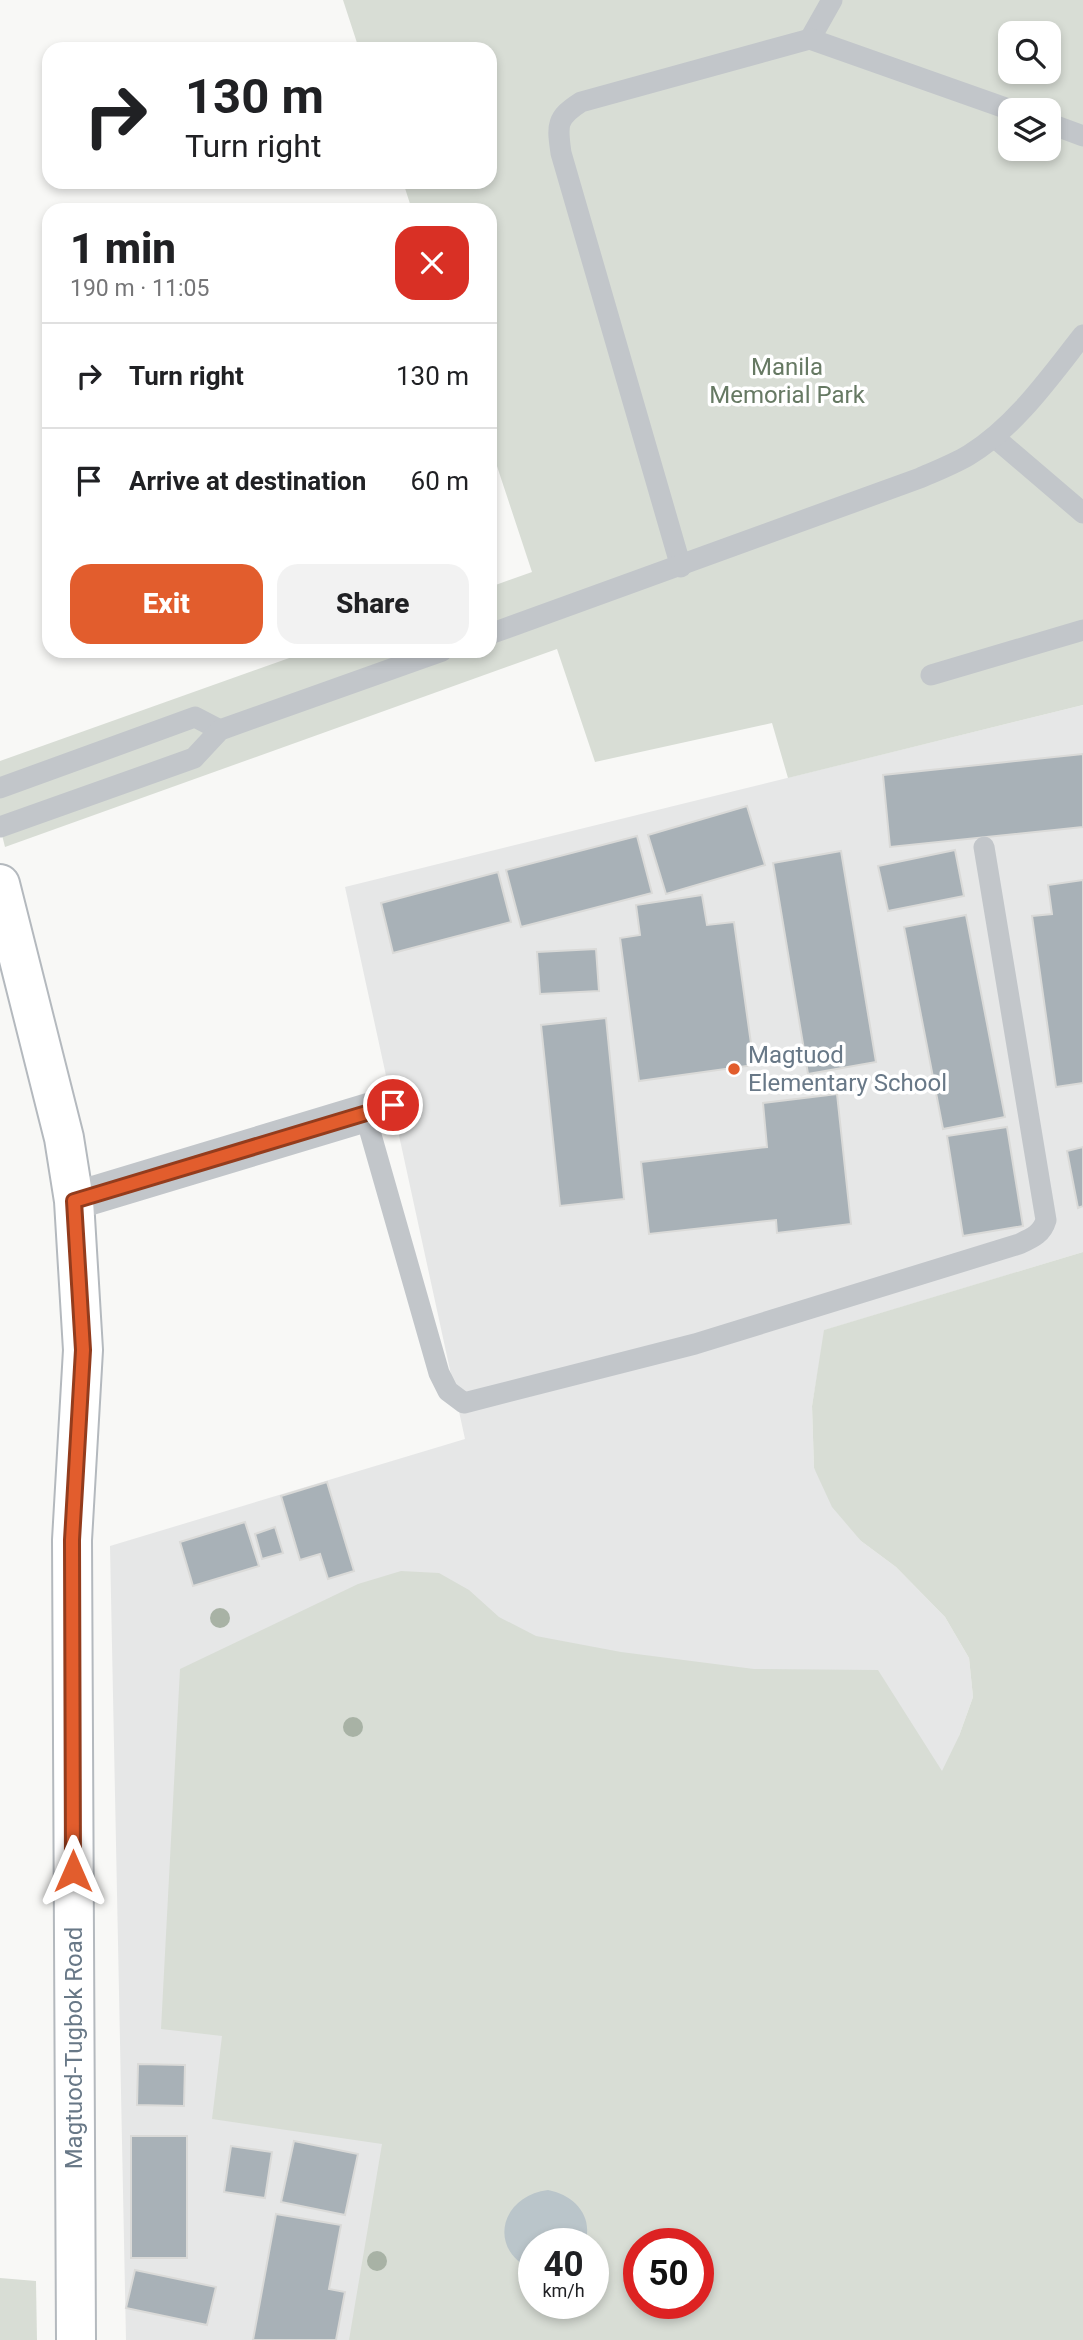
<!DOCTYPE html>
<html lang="en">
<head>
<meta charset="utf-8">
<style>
  :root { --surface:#fff; --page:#f2f2f2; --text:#202124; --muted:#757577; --line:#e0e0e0; --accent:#e25d2d }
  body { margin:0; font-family:Roboto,sans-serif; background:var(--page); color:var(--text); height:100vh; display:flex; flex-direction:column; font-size:26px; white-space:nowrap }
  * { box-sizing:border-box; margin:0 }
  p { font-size:23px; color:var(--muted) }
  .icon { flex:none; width:38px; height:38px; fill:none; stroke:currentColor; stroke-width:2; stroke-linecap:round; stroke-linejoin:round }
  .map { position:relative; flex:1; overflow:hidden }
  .panel { position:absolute; left:42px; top:203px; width:455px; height:455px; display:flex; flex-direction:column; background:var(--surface); border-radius:21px; box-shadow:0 4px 10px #0003 }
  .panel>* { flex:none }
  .hud { position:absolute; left:42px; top:42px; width:455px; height:147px; border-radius:21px; box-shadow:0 4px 10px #0003; background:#fff; color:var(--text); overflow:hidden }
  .fabs { position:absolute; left:998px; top:21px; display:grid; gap:14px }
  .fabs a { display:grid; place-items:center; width:63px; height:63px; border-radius:14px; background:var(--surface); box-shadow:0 4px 10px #0003; font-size:35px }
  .speed { position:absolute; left:518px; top:2228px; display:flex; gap:14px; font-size:35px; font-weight:700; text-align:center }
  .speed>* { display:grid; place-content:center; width:91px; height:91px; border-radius:50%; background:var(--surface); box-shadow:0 4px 10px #0003; line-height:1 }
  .speed small { font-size:18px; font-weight:400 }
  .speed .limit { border:10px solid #d22; background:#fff; color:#111 }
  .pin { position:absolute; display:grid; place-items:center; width:60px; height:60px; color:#fff; margin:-30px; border:4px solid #fff; border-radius:50%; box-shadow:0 2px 7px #0007 }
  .me { position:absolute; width:77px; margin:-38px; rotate:0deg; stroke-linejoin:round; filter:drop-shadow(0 0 5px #0008) }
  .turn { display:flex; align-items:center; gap:24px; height:147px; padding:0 28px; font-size:32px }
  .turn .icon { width:91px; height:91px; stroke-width:2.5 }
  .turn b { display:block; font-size:49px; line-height:60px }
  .round { display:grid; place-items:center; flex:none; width:74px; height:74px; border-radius:21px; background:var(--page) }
  .summary { display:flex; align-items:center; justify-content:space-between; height:119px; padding:0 28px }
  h1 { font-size:42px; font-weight:800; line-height:52px }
  .button { display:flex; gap:14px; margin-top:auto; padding:14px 28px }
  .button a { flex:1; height:80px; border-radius:21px; background:var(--accent); color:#fff; font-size:28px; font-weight:800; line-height:80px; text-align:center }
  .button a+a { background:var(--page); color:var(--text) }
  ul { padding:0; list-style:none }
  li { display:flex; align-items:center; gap:21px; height:105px; padding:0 28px; border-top:2px solid var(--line) }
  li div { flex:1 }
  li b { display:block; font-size:26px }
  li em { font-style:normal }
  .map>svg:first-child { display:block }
  .built { fill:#e6e7e7; fill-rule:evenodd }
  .green { fill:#d8ddd5; fill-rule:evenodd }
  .water { fill:#bac5ca }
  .building { fill:#a8b1b7; stroke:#dadad8; stroke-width:2 }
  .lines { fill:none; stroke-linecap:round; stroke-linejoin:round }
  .secondary-casing { stroke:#b4b9be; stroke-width:42 }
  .lane { stroke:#c2c6ca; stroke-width:21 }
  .street { stroke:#c2c6ca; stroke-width:38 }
  .secondary { stroke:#fff; stroke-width:38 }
  .tree { fill:#a8b2a5 }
  .route-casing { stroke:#933c1d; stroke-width:18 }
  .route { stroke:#e25d2d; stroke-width:12 }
  .poi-dot { fill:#e25d2d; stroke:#fff; stroke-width:2.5 }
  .labels { text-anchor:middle; stroke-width:7; stroke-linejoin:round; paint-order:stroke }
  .park-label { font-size:24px; fill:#667963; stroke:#fff }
  .poi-label { font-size:24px; fill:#687887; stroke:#fff; text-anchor:start }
  .street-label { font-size:24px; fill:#687887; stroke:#fff }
</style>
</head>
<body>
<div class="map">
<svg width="1083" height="2340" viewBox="0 0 1083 2340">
  <rect width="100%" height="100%" fill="#f8f8f6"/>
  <path class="built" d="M1083,705V1252L825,1330L812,1406L814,1468L861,1541L896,1567L945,1617L969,1658L973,1697L959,1736L1083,2340H126L110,1546L465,1439L345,887ZM534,2244H593V2303H534ZM639,2244H698V2303H639Z"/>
  <g class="green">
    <path d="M343,0H1083V705L788,778L772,723L595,762L557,649L5,847L0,827V761L309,651H490V587L532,572L490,445V210H412L403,182H490V49H359ZM1010,33H1048V72H1010ZM1010,110H1048V149H1010Z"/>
    <path d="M1083,1252V2340H349L382,2144L212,2119L222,2036L161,2029L180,1669L358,1584L401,1571L439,1573L469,1590L499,1617L536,1636L621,1652L754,1669L878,1670L942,1771L959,1736L973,1697L969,1658L945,1617L896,1567L861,1541L832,1507L814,1468L812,1406L824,1330ZM534,2244H593V2303H534ZM639,2244H698V2303H639Z"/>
    <polygon points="0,2278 36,2281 37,2340 0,2340"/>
  </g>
  <path class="water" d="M548,2190C574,2195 594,2216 585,2243L534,2244V2270C487,2252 499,2196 548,2190Z"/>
  <g class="building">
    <polygon points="1083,754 1083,827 890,847 883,775"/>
    <polygon points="747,806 765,865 666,894 648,835"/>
    <polygon points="637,836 652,893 521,927 506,870"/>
    <polygon points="955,850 964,896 888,911 878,866"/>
    <polygon points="841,851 876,1062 808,1074 773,863"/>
    <polygon points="498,872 511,922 393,953 381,903"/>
    <polygon points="1083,880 1083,1083 1056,1087 1032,916 1052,914 1048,885"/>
    <polygon points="702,895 707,925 734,922 754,1065 639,1081 620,938 640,935 636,905"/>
    <polygon points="966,915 1005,1117 943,1129 904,927"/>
    <polygon points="596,949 599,991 540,994 537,952"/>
    <polygon points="606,1018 624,1199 560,1206 541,1025"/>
    <polygon points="837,1094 851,1224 777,1233 776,1220 649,1234 641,1162 767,1147 763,1103"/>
    <polygon points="1007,1127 1023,1226 963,1236 947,1136"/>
    <polygon points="1083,1147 1083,1206 1078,1208 1067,1151"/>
    <polygon points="327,1482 354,1571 328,1579 320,1554 300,1560 281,1496"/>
    <polygon points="245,1522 259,1566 193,1586 180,1542"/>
    <polygon points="275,1527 283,1553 262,1559 255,1534"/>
    <polygon points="138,2064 185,2065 184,2106 137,2105"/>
    <rect x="131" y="2136" width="56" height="122"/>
    <polygon points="294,2141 358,2154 345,2215 281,2202"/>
    <polygon points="231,2146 272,2152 265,2198 224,2192"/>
    <polygon points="276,2214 341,2225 329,2289 345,2292 336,2340 253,2340"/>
    <polygon points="135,2270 216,2287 207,2325 126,2308"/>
  </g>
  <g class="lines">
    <defs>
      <polyline id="secondary" points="0,884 64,1138 74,1201 83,1350 72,1540 76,2340"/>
    </defs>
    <use href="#secondary" class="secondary-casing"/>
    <g class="lane">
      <polyline points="810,39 832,0"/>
      <polyline points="1048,123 1083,136"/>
      <polyline points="994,437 1083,513"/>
      <path d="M681,567L561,153C557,125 556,118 581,102L810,39L1011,110"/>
      <path d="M490,634L920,478C936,471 954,464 969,455C1015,427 1050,377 1083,335"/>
      <polyline points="931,675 1083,630"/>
      <polyline points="0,788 195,717 220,730"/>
      <polyline points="0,827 194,758 220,730 442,651"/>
      <path d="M365,1114L439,1373L448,1391L464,1403L695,1344L1019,1244C1032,1238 1042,1234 1046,1220L984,847"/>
    </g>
    <polyline class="street" points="74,1201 392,1105"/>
    <use href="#secondary" class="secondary"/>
  </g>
  <g class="tree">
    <circle cx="220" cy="1618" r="10"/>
    <circle cx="353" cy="1727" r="10"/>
    <circle cx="377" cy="2261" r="10"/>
  </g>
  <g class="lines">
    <defs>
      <polyline id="route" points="73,1871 72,1540 83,1350 74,1201 393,1105"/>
    </defs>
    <use href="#route" class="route-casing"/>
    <use href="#route" class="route"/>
  </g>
  <circle class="poi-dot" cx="734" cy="1069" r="7"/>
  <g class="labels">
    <g class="park-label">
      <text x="787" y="375">Manila<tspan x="787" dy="28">Memorial Park</tspan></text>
    </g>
    <g class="poi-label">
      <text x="748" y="1063">Magtuod<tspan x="748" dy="28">Elementary School</tspan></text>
    </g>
    <g class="street-label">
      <text transform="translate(74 2048) rotate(-90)" y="8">Magtuod-Tugbok Road</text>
    </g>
  </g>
</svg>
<div class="fabs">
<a><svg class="icon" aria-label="search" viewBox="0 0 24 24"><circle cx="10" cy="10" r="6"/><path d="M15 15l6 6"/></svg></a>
<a><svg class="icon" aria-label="layers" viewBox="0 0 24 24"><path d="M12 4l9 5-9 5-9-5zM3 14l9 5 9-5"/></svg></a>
</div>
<div class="speed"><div>40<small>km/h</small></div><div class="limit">50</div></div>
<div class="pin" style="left:393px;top:1105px;background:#d93025"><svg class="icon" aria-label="arrive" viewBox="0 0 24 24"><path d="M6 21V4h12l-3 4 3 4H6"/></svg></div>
<svg class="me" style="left:73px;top:1871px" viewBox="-20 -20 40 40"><path d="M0-17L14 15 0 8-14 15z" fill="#e25d2d" stroke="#fff" stroke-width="4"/></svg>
<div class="hud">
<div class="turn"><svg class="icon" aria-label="right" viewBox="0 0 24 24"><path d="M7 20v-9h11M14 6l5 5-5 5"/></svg><div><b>130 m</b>Turn right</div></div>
</div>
<section class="panel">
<div class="summary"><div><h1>1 min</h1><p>190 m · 11:05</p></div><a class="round" style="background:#d93025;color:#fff"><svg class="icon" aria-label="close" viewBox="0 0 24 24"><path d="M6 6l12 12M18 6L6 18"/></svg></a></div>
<ul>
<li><svg class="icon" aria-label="right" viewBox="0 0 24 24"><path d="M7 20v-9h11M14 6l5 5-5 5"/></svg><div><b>Turn right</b></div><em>130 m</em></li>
<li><svg class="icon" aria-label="arrive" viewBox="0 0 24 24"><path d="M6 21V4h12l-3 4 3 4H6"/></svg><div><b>Arrive at destination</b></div><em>60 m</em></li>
</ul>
<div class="button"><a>Exit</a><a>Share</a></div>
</section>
</div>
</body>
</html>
